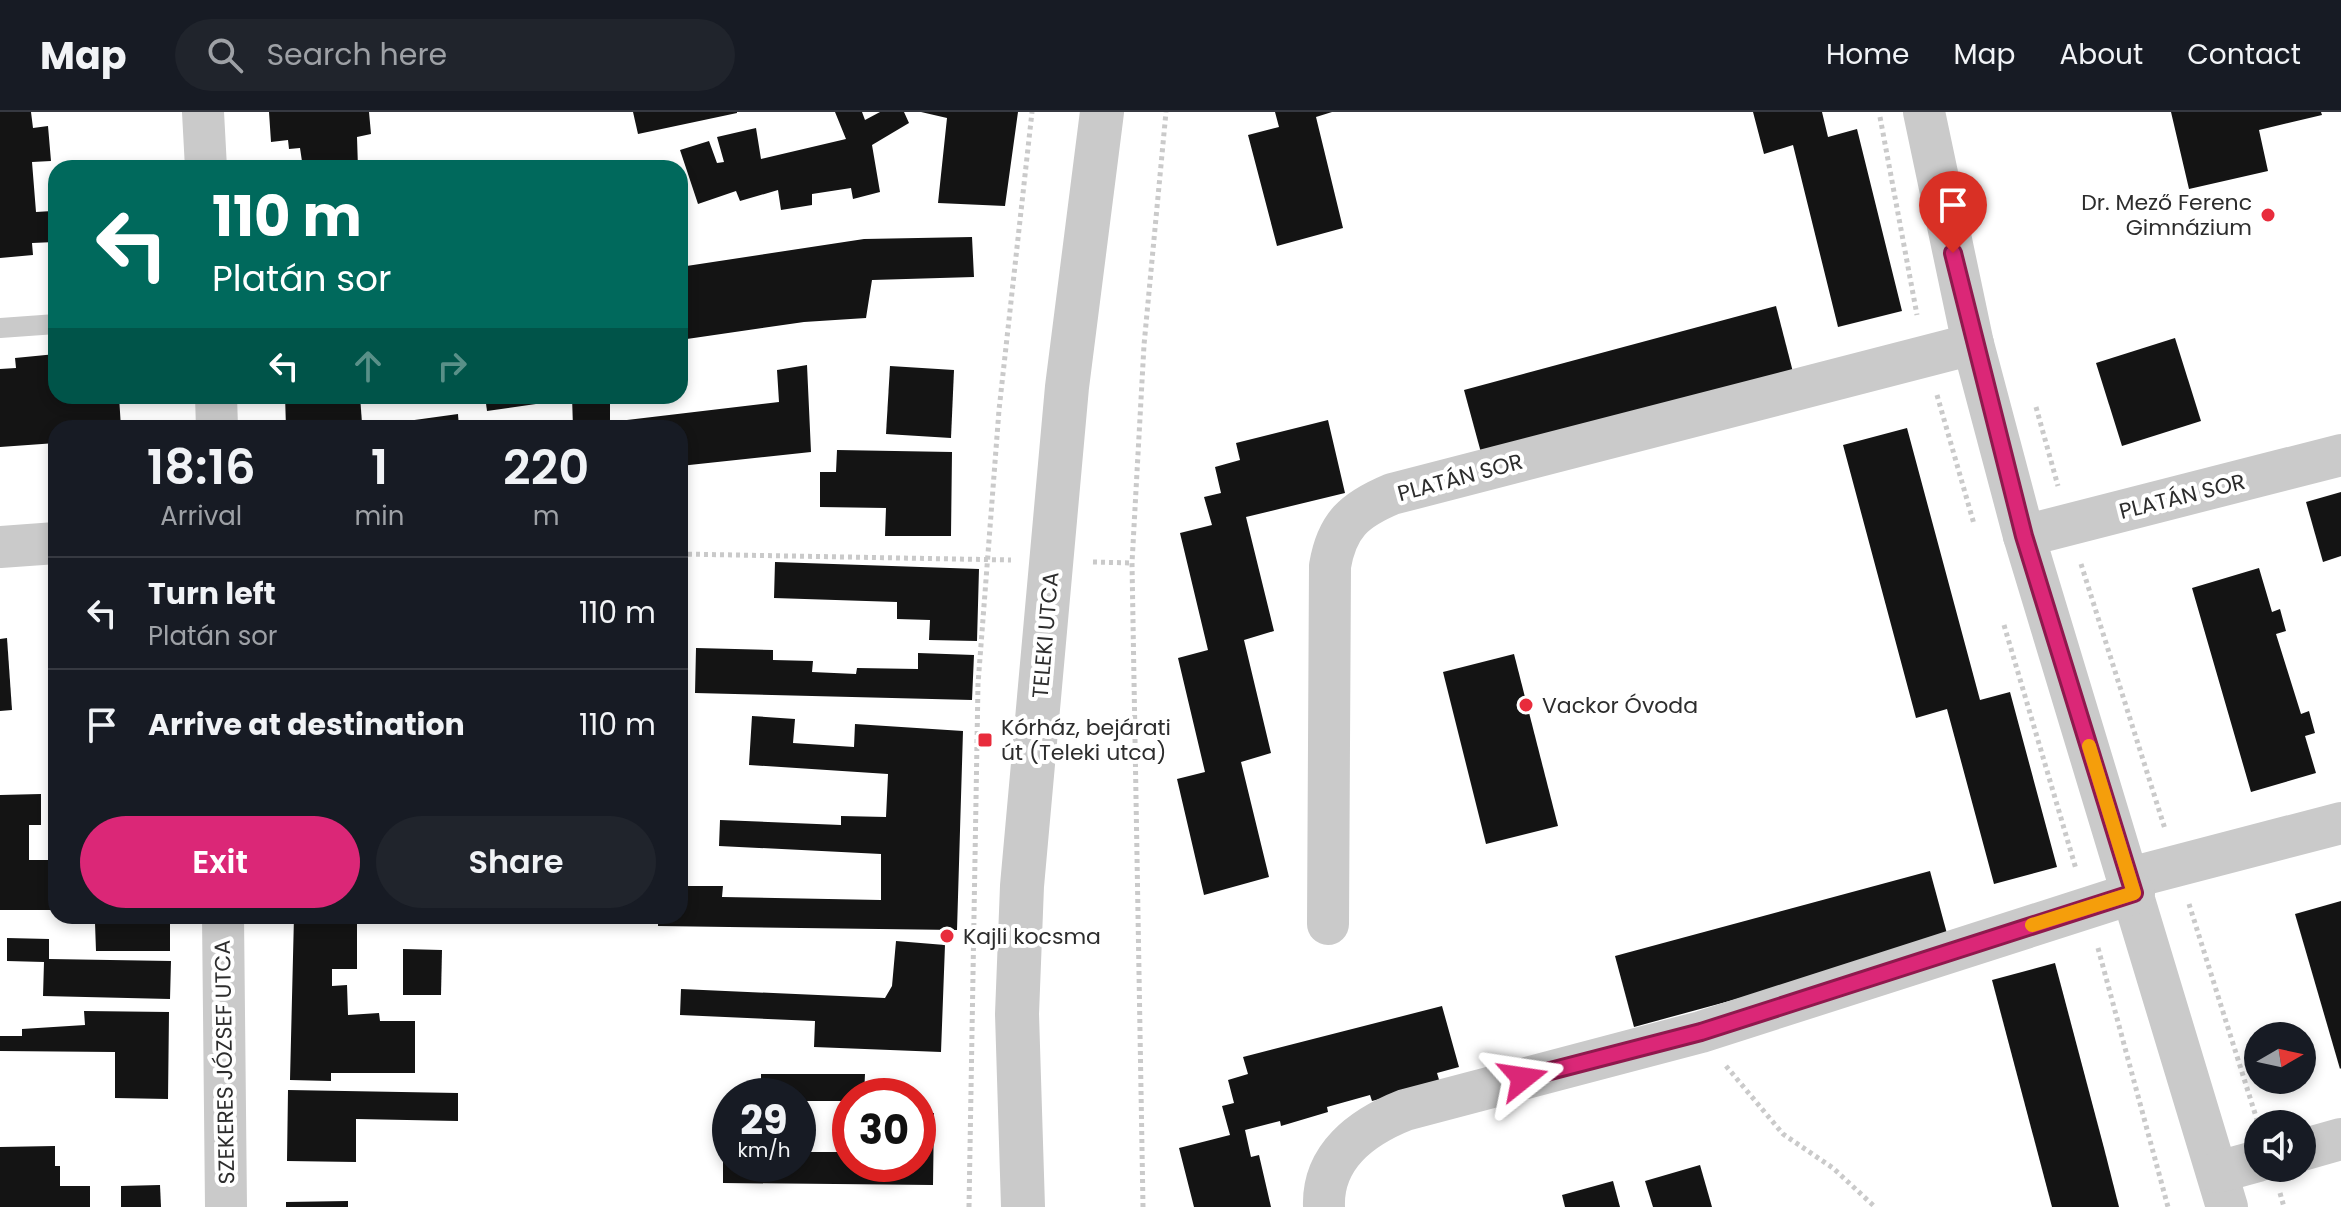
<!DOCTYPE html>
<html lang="en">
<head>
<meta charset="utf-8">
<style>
  :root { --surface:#171b24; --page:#20242c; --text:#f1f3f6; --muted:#9ea1a6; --line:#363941; --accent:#db2777 }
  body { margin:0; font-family:Poppins,sans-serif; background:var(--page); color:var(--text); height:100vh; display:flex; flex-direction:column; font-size:30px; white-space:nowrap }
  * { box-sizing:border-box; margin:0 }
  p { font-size:26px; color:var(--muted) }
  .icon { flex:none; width:44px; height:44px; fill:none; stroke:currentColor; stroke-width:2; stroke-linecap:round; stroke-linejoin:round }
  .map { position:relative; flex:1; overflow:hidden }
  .sheet { position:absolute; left:48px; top:308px; width:640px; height:504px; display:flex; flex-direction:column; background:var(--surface); border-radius:24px; box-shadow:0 4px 12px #0003 }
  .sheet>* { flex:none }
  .top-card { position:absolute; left:48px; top:48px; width:640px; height:244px; border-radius:24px; box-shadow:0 4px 12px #0003; background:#00695c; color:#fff; overflow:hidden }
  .needle { width:52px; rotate:81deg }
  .controls { position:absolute; left:2244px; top:910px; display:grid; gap:16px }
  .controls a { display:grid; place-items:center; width:72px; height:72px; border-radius:50%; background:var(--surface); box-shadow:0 4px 12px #0003; font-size:40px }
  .speed { position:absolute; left:712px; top:966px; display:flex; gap:16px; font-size:40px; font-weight:700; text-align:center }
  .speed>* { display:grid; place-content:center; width:104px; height:104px; border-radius:50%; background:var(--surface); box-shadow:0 4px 12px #0003; line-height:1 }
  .speed small { font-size:20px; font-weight:400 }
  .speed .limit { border:12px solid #d22; background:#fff; color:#111 }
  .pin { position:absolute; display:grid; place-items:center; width:68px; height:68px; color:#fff; margin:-82px -34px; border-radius:50% 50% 50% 0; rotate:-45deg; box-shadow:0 0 8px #0007 }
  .pin .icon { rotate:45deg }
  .me { position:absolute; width:88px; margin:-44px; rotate:75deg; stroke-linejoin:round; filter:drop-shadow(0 0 6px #0008) }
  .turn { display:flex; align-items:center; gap:28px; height:168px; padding:0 32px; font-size:36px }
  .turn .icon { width:104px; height:104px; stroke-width:2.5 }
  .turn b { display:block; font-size:56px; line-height:68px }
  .lanes { display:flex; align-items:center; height:76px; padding:0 32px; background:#0003; justify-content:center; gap:40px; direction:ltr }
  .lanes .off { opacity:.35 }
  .eta { display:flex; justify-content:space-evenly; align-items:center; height:136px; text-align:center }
  .eta b { font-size:48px; font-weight:600; line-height:56px }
  .primary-button { display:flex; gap:16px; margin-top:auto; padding:16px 32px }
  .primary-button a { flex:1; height:92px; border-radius:48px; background:var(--accent); color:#fff; font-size:32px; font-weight:600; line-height:92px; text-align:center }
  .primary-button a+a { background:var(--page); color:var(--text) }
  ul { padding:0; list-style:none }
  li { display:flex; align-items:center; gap:24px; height:112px; padding:0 32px; border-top:2px solid var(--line) }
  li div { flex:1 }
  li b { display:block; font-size:30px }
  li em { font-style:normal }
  header { display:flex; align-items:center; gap:48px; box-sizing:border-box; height:112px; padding:0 40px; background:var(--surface); border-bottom:2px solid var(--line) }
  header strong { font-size:38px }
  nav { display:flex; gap:44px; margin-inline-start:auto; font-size:28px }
  .search { width:560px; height:72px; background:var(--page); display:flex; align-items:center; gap:20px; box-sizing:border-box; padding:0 28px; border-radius:44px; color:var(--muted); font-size:30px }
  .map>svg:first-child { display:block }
  .building { fill:#141414 }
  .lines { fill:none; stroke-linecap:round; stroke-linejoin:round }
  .path { stroke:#cacaca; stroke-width:5; stroke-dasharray:4 4; stroke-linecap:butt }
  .service { stroke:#cacaca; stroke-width:20 }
  .minor { stroke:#cacaca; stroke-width:42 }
  .tertiary { stroke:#cacaca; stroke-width:44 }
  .route-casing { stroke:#8e194d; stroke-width:20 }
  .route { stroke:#db2777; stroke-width:14 }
  .slow { stroke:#f59e0b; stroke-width:14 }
  .poi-dot { fill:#e82c3c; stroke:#fff; stroke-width:3 }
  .labels { text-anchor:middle; stroke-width:8; stroke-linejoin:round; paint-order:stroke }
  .poi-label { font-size:22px; fill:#2d2d2d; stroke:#fff; text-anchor:start }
  .street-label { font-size:22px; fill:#2d2d2d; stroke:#fff }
</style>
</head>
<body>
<header>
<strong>Map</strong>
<div class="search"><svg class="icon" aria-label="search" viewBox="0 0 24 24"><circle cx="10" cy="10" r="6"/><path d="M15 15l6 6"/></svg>Search here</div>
<nav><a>Home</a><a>Map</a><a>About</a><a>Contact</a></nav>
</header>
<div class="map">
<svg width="2341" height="1095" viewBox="0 0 2341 1095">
  <rect width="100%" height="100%" fill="#fff"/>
  <g class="building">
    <polygon points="0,0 31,0 33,16 48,14 51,49 32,50 36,100 52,99 55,130 32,131 33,143 0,146"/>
    <polygon points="269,0 369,0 371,22 357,25 358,56 303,56 300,36 289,37 288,28 271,30"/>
    <polygon points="633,0 737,0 737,1 638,22"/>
    <polygon points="835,0 862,0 865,8 880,0 904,0 909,11 872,33 880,80 853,87 851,76 812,82 812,93 781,98 778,78 740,89 736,79 698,92 680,38 709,29 717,51 724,50 717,25 756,16 761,47 846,27"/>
    <polygon points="921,0 1018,0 1005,94 938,91 947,6"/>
    <polygon points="1275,0 1332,0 1316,5 1343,116 1277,134 1248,23 1279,15"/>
    <polygon points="1753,0 1822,0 1828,25 1857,17 1902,199 1838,215 1793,33 1764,42"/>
    <polygon points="2171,0 2321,0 2322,3 2259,18 2268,59 2189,77"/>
    <polygon points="972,125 974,165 872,168 866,206 804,210 680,228 680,155 864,127"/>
    <polygon points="1776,194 1794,264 1483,348 1464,278"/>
    <polygon points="2175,226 2201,309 2122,334 2096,251"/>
    <polygon points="56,242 56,284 119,284 121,316 56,316 56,331 0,335 0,257 16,256 15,246"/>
    <polygon points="807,253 811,340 680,354 680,316 573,316 572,284 610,284 610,310 779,290 777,258"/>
    <polygon points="890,254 954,258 951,326 886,322"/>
    <polygon points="285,284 360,284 362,311 340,316 286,316"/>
    <polygon points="485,284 549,284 550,290 487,299"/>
    <polygon points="458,302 459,316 401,316 400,310"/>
    <polygon points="1328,308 1345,381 1246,405 1274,519 1244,528 1271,641 1241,650 1269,765 1204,783 1177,667 1205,660 1178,546 1208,538 1180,421 1212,413 1204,385 1221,381 1215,355 1240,348 1236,331"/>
    <polygon points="1907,316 1980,588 2010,580 2057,755 1994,772 1947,597 1916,606 1843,333"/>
    <polygon points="837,338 952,340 951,424 885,424 886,396 820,395 820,360 836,360"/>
    <polygon points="2341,380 2341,444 2323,450 2306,390"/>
    <polygon points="775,450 979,457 977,529 929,528 930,508 897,507 897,490 774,486"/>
    <polygon points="2259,456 2272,500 2280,497 2286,519 2276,522 2301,602 2309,599 2315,621 2305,624 2316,661 2251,680 2192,476"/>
    <polygon points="56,499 56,563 53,563 51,500"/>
    <polygon points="7,526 12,598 0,599 0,527"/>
    <polygon points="696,536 773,538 773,548 813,549 812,560 856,562 857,556 918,557 918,541 974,543 972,588 695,581"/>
    <polygon points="1514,542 1558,714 1486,732 1443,560"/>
    <polygon points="752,604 795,607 793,631 854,635 855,612 963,619 957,818 658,814 658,804 680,804 680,774 723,774 722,785 881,788 881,742 719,734 720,708 841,713 841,704 886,705 888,662 749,653"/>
    <polygon points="50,629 56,629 56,675 48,675"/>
    <polygon points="41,682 41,713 29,713 29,748 56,748 56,798 0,798 0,683"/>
    <polygon points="1930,759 1949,829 1634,915 1615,844"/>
    <polygon points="2341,789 2341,956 2340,957 2295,802"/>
    <polygon points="81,804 170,804 170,839 96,839 95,811 81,811"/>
    <polygon points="294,804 357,804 357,857 332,857 332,874 347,873 348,903 379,901 380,909 415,909 415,961 331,961 331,969 290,968"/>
    <polygon points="7,826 49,827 49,847 171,849 170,887 43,884 44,850 7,849"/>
    <polygon points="896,829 945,833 941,940 814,935 815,909 680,903 681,877 885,886 892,874"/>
    <polygon points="403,837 442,838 441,883 403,883"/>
    <polygon points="2055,851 2104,1036 2119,1095 2052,1095 1992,868"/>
    <polygon points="1442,894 1459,955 1437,961 1440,971 1372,989 1370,983 1327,995 1328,1000 1281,1014 1280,1009 1245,1018 1251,1045 1259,1043 1271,1095 1194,1095 1179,1036 1230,1023 1222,994 1234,991 1228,968 1248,962 1243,945"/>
    <polygon points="84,899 169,900 168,987 115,986 115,940 0,939 0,924 22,924 22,917 85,913"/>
    <polygon points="761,962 865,962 864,984 850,984 850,989 798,989 798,984 761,984"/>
    <polygon points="288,978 458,981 458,1009 356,1007 356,1050 287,1049"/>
    <polygon points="918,1001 934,1001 933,1073 723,1071 723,1039 730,1039 730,1052 798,1052 798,1040 850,1040 850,1052 918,1052"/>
    <polygon points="55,1034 55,1054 60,1054 60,1074 90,1074 90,1095 0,1095 0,1035"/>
    <polygon points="1700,1053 1712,1095 1653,1095 1645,1069"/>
    <polygon points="1613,1069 1620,1095 1565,1095 1562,1083"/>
    <polygon points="160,1073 161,1095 121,1095 121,1074"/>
    <polygon points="348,1089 348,1095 286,1095 286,1090"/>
  </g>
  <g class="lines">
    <g class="path">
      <polyline points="1880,5 1917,203"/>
      <polyline points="1937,283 1974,412"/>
      <polyline points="2036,295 2058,374"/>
      <polyline points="680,442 1011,448"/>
      <polyline points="1093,450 1132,451"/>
      <polyline points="2081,452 2165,717"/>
      <polyline points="2004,513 2076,757"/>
      <polyline points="2189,792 2258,1011"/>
      <polyline points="2098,836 2168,1095"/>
      <polyline points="1726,954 1783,1022 1833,1056 1875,1095"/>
      <polyline points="2280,1081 2284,1095"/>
      <polyline points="969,1095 978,572 999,298 1032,0"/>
      <polyline points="1143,1095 1132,451 1144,233 1166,0"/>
    </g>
    <polyline class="service" points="0,216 56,212"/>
    <g class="minor">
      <polyline points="203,0 206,56"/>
      <polyline points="1924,0 1973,232 2024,424 2227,1095"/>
      <polyline points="216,284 217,316"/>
      <polyline points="2024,424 2341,343"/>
      <polyline points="0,435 56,431"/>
      <polyline points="2130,766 2341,711"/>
      <polyline points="223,804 226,1095"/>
      <path d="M1328,812L1330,454C1337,413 1354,398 1392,382L1973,232"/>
      <polyline points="2302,1038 2341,1027"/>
      <polyline points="2218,1060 2258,1049"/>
      <path d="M1324,1095C1322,1044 1362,1015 1405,998L1701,920L2134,781"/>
    </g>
    <polyline class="tertiary" points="1023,1095 1017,902 1022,774 1067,275 1102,0"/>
  </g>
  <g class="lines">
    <defs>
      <polyline id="route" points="1523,966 1701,920 2134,781 2024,424 1953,141"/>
    </defs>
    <use href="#route" class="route-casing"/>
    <use href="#route" class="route"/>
    <polyline class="slow" points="2032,813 2134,781 2089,634"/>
  </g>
  <g class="poi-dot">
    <circle cx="2268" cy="103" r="8"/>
    <circle cx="1526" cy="593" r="8"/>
    <rect x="977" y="620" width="16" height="16" rx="4"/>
    <circle cx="947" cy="824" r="8"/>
  </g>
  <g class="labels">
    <g class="poi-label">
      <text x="2252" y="98" text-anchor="end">Dr. Mező Ferenc<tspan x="2252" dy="25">Gimnázium</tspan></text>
      <text x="1542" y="601">Vackor Óvoda</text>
      <text x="1001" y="623">Kórház, bejárati<tspan x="1001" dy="25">út (Teleki utca)</tspan></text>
      <text x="963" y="832">Kajli kocsma</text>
    </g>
    <g class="street-label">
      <text transform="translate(1460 365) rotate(-15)" y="8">PLATÁN SOR</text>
      <text transform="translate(2182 384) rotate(-14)" y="8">PLATÁN SOR</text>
      <text transform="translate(1045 523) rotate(-85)" y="8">TELEKI UTCA</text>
      <text transform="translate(224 950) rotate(-91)" y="8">SZEKERES JÓZSEF UTCA</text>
    </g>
  </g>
</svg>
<div class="controls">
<a><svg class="needle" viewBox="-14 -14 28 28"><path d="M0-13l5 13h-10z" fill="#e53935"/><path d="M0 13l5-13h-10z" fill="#9ea1a6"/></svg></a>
<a><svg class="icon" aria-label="sound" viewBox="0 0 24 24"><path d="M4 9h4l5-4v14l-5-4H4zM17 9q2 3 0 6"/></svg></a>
</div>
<div class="speed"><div>29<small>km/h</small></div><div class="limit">30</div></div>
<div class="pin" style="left:1953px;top:141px;background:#d93025"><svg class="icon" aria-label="arrive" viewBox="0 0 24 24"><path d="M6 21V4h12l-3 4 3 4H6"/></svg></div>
<svg class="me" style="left:1523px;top:966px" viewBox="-20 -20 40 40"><path d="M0-17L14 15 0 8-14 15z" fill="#db2777" stroke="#fff" stroke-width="4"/></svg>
<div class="top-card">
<div class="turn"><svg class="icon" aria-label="left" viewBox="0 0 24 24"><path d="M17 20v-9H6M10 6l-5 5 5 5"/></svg><div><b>110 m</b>Platán sor</div></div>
<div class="lanes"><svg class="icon" aria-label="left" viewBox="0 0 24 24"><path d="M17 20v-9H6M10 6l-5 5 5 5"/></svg><svg class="icon off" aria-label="ahead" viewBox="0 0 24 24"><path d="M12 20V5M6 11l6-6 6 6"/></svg><svg class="icon off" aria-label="right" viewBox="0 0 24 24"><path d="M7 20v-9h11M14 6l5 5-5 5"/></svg></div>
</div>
<section class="sheet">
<div class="eta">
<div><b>18:16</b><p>Arrival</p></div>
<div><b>1</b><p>min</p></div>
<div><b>220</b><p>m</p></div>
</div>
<ul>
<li><svg class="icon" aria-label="left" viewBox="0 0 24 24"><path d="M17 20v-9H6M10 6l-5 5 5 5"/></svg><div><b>Turn left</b><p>Platán sor</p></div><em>110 m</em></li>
<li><svg class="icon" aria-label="arrive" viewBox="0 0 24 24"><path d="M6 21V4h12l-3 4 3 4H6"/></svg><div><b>Arrive at destination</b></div><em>110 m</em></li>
</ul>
<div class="primary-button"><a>Exit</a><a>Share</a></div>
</section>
</div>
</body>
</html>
